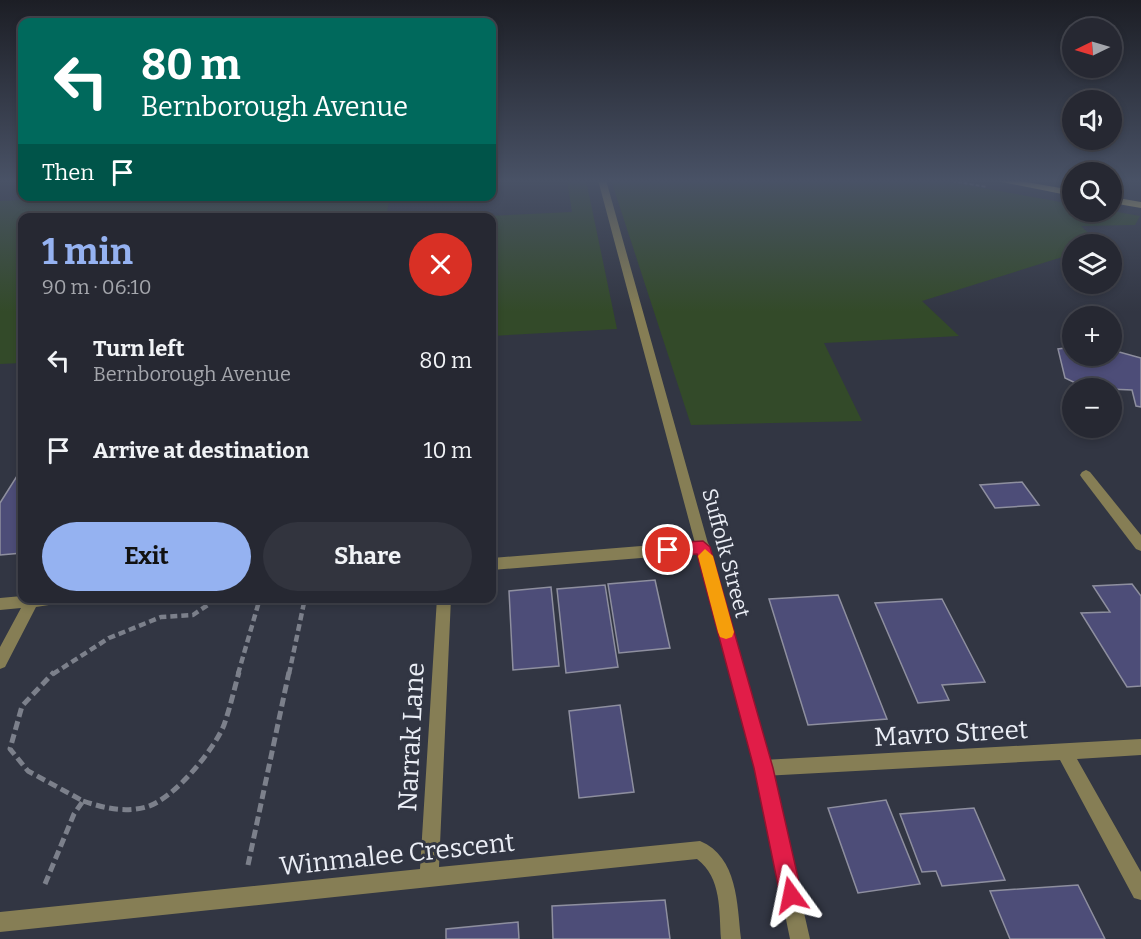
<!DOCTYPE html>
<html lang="en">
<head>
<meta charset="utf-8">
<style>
  :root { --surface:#262832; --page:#32343e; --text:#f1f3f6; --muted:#a4a6ac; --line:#42444d; --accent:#95b2f1 }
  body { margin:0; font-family:Bitter,serif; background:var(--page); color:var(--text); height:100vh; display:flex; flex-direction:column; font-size:22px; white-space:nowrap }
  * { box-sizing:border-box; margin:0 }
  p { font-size:20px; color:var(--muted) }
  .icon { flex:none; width:33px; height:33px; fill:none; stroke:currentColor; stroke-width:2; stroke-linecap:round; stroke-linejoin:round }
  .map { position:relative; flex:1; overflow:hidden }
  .panel { position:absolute; left:18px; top:213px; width:478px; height:390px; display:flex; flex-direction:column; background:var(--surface); border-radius:12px; box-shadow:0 3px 9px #0003,0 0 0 2px var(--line) }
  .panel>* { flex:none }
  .banner { position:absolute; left:18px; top:18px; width:478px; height:183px; border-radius:12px; box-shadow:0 3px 9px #0003,0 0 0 2px var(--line); background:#00695c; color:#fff; overflow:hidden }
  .needle { width:39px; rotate:265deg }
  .buttons { position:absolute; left:1062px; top:18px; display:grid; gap:12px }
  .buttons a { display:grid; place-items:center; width:60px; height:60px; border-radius:50%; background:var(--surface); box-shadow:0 3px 9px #0003,0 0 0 2px var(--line); font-size:30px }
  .pin { position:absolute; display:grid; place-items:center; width:51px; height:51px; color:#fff; margin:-26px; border:3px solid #fff; border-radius:50%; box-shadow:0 2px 6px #0007 }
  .me { position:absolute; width:66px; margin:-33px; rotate:348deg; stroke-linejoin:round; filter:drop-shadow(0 0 4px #0008) }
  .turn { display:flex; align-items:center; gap:21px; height:126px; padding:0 24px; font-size:27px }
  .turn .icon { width:78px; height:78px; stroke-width:2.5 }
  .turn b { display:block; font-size:42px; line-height:51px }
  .then { display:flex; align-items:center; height:57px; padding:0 24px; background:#0003; gap:12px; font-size:22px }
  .round { display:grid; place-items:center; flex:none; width:63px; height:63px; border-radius:32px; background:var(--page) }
  .summary { display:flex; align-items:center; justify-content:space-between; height:102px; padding:0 24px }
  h1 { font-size:36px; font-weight:700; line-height:45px; color:var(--accent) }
  .primary-button { display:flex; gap:12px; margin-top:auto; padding:12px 24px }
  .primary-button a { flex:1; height:69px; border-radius:36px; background:var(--accent); color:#111; font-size:24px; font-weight:700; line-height:69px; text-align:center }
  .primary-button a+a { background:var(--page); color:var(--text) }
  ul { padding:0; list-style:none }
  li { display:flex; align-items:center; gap:18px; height:90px; padding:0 24px }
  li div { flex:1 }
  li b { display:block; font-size:22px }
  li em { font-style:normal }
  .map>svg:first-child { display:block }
  .green { fill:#334a29 }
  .building { fill:#4d4d78; stroke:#8e8f9f; stroke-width:1.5 }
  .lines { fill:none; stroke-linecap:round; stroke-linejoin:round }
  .path-far2 { stroke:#7c808b; stroke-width:2; stroke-dasharray:4 2; stroke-linecap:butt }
  .path-far1 { stroke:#7c808b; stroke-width:4.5; stroke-dasharray:7 4; stroke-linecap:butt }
  .path { stroke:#7c808b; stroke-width:5; stroke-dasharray:9 4.5; stroke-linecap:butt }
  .minor { fill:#867e55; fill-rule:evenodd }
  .tertiary { fill:#867e55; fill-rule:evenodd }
  .primary { fill:#d4c36c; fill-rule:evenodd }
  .route { fill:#e11d48; stroke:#92132f; stroke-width:1.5 }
  .slow { fill:#f59e0b }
  .labels { text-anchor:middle; stroke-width:6; stroke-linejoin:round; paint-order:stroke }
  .street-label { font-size:21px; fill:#eaedf5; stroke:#323643 }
  .near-street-label { font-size:26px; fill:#eaedf5; stroke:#323643 }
</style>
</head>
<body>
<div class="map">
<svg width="1141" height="939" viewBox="0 0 1141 939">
  <rect width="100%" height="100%" fill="#323643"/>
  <g class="green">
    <polygon points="567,180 586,180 617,329 492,336 492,218 466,217 572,212"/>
    <polygon points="611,180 938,180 1072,204 1072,212 1112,211 1140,216 1135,225 1081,226 1099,244 1072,244 1072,254 922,301 959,336 824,343 862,421 691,425"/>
    <polygon points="85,197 390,196 390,197 386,217 22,218 22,363 0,364 0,201"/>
  </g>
  <g class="building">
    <polygon points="1072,347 1072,356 1112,356 1112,350 1141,358 1141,407 1136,406 1132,390 1086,388 1065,378 1058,349"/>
    <polygon points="17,476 22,476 22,553 0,555 0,503"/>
    <polygon points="1022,482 1039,505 995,508 980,485"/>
    <polygon points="655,580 670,648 619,653 608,584"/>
    <polygon points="1132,584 1141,596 1141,686 1127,687 1081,613 1110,612 1093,586"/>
    <polygon points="605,585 618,667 566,673 557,589"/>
    <polygon points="551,587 559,666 513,670 509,591"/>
    <polygon points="838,595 887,719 808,725 769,599"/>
    <polygon points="942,599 985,682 942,685 949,700 918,703 875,603"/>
    <polygon points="620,705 634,792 579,798 569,711"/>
    <polygon points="886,800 920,884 858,893 828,808"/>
    <polygon points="974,808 1005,880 942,886 936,871 922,872 900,814"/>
    <polygon points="1078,885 1105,939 1010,939 990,891"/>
    <polygon points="665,900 670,939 553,939 552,906"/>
    <polygon points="518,922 519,939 446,939 446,929"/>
  </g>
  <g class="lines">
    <polyline class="path-far2" points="946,180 987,187"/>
    <g class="path-far1">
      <polyline points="53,674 109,638 161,617 193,615 218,598"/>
      <polyline points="238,674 260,598"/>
      <polyline points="289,674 305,598"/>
    </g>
    <g class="path">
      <path d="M83,801C104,808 124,813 146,807C173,800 214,750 224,725C230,708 234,690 239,672"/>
      <polyline points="248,865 289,672"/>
      <polyline points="45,884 74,814 83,801 28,771 10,749 22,706 54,672"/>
    </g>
    <g class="minor">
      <polygon points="1086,470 1090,472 1141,535 1141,551 1136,549 1082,478 1080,475 1082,472"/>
      <polygon points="703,541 708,543 710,547 708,551 703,553 492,570 492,558"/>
      <polygon points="22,596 22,598 70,598 68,602 36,607 5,667 0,669 0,647 21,608 0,610 0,598"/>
      <path d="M437,598H451L439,867L700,841C738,857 737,904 741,939H721C719,911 722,878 697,859L0,932V912L420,869Z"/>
      <polygon points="1141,739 1141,755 1077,759 1141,872 1141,900 1134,898 1060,760 763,776 757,774 755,768 757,762 763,760"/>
    </g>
    <polygon class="tertiary" points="598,180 606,180 771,768 810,939 790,939 755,768"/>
    <g class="primary">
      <polygon points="992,180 1014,180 1072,190 1072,196"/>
      <polygon points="1112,197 1141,202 1141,208 1112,203"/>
    </g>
  </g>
  <linearGradient id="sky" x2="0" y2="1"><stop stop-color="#1c1e25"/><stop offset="0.58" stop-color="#495266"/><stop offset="1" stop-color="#495266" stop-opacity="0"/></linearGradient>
  <rect width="1141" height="312" fill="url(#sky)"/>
  <polygon class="route" points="703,541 710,547 773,768 802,895 799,903 791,906 783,903 780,895 754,768 697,554 668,556 661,550 668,543"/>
  <polygon class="slow" points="705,549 713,556 734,632 732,637 726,639 720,637 718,632 698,556"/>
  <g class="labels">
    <g class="street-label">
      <text transform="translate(726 553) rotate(75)" y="7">Suffolk Street</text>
    </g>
    <g class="near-street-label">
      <text transform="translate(951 733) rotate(-3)" y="9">Mavro Street</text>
      <text transform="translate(411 737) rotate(-87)" y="9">Narrak Lane</text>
      <text transform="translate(397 854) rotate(-6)" y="9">Winmalee Crescent</text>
    </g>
  </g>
</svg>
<div class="buttons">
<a><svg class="needle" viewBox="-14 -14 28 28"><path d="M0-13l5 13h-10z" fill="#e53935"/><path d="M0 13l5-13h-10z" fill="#a4a6ac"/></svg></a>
<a><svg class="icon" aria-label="sound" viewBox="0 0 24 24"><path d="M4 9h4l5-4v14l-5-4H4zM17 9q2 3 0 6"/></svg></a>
<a><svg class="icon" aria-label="search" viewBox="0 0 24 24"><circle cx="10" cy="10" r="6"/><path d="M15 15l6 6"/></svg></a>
<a><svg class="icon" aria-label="layers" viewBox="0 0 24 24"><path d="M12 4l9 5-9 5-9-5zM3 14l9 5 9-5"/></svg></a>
<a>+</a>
<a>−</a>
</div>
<div class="pin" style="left:668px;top:550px;background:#d93025"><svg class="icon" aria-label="arrive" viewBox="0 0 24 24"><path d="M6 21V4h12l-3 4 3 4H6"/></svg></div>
<svg class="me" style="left:791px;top:895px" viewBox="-20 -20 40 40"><path d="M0-17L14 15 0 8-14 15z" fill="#e11d48" stroke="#fff" stroke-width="4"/></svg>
<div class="banner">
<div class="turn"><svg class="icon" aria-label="left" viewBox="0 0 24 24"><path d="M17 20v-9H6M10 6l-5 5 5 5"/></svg><div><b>80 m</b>Bernborough Avenue</div></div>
<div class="then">Then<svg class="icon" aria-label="arrive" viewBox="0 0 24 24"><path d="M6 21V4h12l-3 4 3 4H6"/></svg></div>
</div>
<section class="panel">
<div class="summary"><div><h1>1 min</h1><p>90 m · 06:10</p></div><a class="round" style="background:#d93025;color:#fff"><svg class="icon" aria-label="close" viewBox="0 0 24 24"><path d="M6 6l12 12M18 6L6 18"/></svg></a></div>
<ul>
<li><svg class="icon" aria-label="left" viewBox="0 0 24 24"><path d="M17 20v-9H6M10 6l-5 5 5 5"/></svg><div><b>Turn left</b><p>Bernborough Avenue</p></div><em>80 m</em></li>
<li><svg class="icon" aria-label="arrive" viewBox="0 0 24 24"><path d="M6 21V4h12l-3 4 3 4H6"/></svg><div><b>Arrive at destination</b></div><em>10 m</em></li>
</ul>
<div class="primary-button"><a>Exit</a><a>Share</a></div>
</section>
</div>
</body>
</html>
